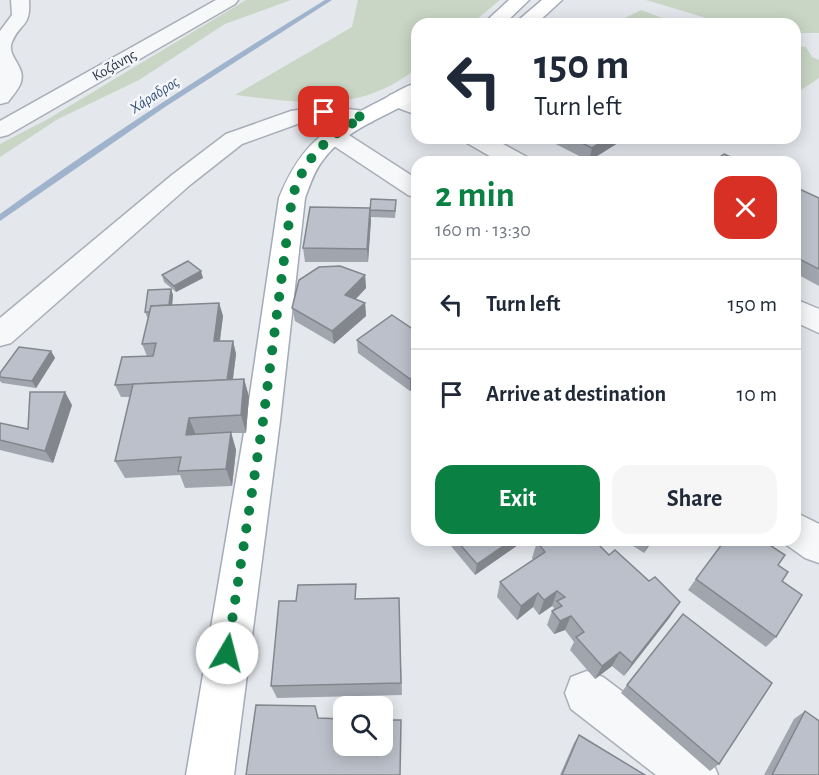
<!DOCTYPE html>
<html lang="en">
<head>
<meta charset="utf-8">
<style>
  :root { --surface:#fff; --page:#f6f6f7; --text:#1f2937; --muted:#747a83; --line:#e0e1e3; --accent:#0b8043 }
  body { margin:0; font-family:"Alegreya Sans",sans-serif; background:var(--page); color:var(--text); height:100vh; display:flex; flex-direction:column; font-size:22px; white-space:nowrap }
  * { box-sizing:border-box; margin:0 }
  p { font-size:20px; color:var(--muted) }
  .icon { flex:none; width:33px; height:33px; fill:none; stroke:currentColor; stroke-width:2; stroke-linecap:round; stroke-linejoin:round }
  .map { position:relative; flex:1; overflow:hidden }
  .details { position:absolute; left:411px; top:156px; width:390px; height:390px; display:flex; flex-direction:column; background:var(--surface); border-radius:18px; box-shadow:0 3px 15px #0003 }
  .details>* { flex:none }
  .banner { position:absolute; left:411px; top:18px; width:390px; height:126px; border-radius:18px; box-shadow:0 3px 15px #0003; background:#fff; color:var(--text); overflow:hidden }
  .buttons { position:absolute; left:333px; top:696px; display:grid; gap:12px }
  .buttons a { display:grid; place-items:center; width:60px; height:60px; border-radius:12px; background:var(--surface); box-shadow:0 3px 15px #0003; font-size:30px }
  .pin { position:absolute; display:grid; place-items:center; width:51px; height:51px; color:#fff; margin:-26px; border-radius:12px; box-shadow:0 3px 9px #0006 }
  .me { position:absolute; width:66px; margin:-33px; rotate:8deg; stroke-linejoin:round; filter:drop-shadow(0 0 4px #0008) }
  .turn { display:flex; align-items:center; gap:21px; height:126px; padding:0 24px; font-size:27px }
  .turn .icon { width:78px; height:78px; stroke-width:2.5 }
  .turn b { display:block; font-size:42px; line-height:51px }
  .round { display:grid; place-items:center; flex:none; width:63px; height:63px; border-radius:18px; background:var(--page) }
  .overview { display:flex; align-items:center; justify-content:space-between; height:102px; padding:0 24px }
  h1 { font-size:36px; font-weight:700; line-height:45px; color:var(--accent) }
  .cta { display:flex; gap:12px; margin-top:auto; padding:12px 24px }
  .cta a { flex:1; height:69px; border-radius:18px; background:var(--accent); color:#fff; font-size:24px; font-weight:700; line-height:69px; text-align:center }
  .cta a+a { background:var(--page); color:var(--text) }
  ul { padding:0; list-style:none }
  li { display:flex; align-items:center; gap:18px; height:90px; padding:0 24px; border-top:2px solid var(--line) }
  li div { flex:1 }
  li b { display:block; font-size:22px }
  li em { font-style:normal }
  .map>svg:first-child { display:block }
  .green { fill:#c9d6c5 }
  .lines { fill:none; stroke-linecap:round; stroke-linejoin:round }
  .stream { fill:#9fb4cc; fill-rule:evenodd }
  .minor-casing { stroke:#a9aeb7; stroke-width:3 }
  .major-casing { stroke:#a3abb8; stroke-width:3 }
  .minor { fill:#f7f8fa; fill-rule:evenodd }
  .major { fill:#fff; fill-rule:evenodd }
  .wall { fill:#a1a5ae }
  .shaded-wall { fill:#83868d }
  .building { fill:#bbc0ca; stroke:#83868d; stroke-width:1.5 }
  .route { stroke:#0b8043; stroke-width:10; stroke-dasharray:0 18 }
  .labels { text-anchor:middle; stroke-width:5; stroke-linejoin:round; paint-order:stroke }
  .far-street-label { font-size:15px; fill:#2b3445; stroke:#f4f6f9 }
  .far-water-label { font-size:16px; font-style:italic; fill:#34527a; stroke:#f4f6f9 }
</style>
</head>
<body>
<div class="map">
<svg width="819" height="775" viewBox="0 0 819 775">
  <rect width="100%" height="100%" fill="#e4e7ec"/>
  <g class="green">
    <polygon points="246,0 291,0 225,24 139,80 58,119 0,157 0,144 48,119"/>
    <path d="M358,0H500L471,24H417V68C360,114 303,103 235,95L352,27Z"/>
    <polygon points="646,0 819,0 819,33 795,33 795,24 726,24"/>
    <polygon points="641,10 678,24 613,24"/>
    <polygon points="795,46 806,47 812,57 819,60 819,78 795,94"/>
  </g>
  <g class="lines">
    <path class="stream" d="M325,0H332L165,107L0,221V214C105,138 214,68 325,0Z"/>
    <defs>
      <g id="minor">
        <path d="M11,0H29C31,28 20,22 12,42C6,56 26,66 21,82C19,89 12,96 8,102L0,104V31L12,15Z"/>
        <polygon points="216,0 238,0 235,4 8,135 0,137 0,121"/>
        <polygon points="398,93 417,100 417,115 390,105 387,100 390,95"/>
        <polygon points="324,106 372,112 375,117 372,122 364,124 324,120 303,122 242,144 190,185 11,343 0,346 0,318 172,175 226,134 291,111"/>
        <polygon points="333,128 341,130 417,179 417,198 408,195 325,140 321,135 325,130"/>
        <polygon points="463,138 492,138 527,157 530,162 500,162 467,143"/>
        <polygon points="795,299 819,309 819,333 795,322"/>
        <polygon points="795,512 819,524 819,563 805,558 781,541 795,540"/>
        <polygon points="587,671 603,677 711,758 718,775 656,775 571,709 565,693 571,677"/>
      </g>
      <g id="major">
        <polygon points="509,0 529,0 504,24 483,24"/>
        <polygon points="542,0 562,0 536,24 514,24"/>
        <path d="M417,83V98C386,117 345,129 323,160C314,171 310,185 305,198L280,421L234,775H186L246,421L279,198C303,140 326,129 380,101C392,95 404,86 417,83Z"/>
      </g>
    </defs>
    <use href="#minor" class="minor-casing"/>
    <use href="#major" class="major-casing"/>
    <use href="#minor" class="minor"/>
    <use href="#major" class="major"/>
  </g>
  <g class="wall">
    <polygon points="544,138 626,138 589,161"/>
    <polygon points="795,187 819,198 819,286 795,273"/>
    <polygon points="396,207 395,218 371,217 368,262 305,262 303,248 369,208"/>
    <polygon points="162,275 203,278 176,292 164,282"/>
    <polygon points="365,275 366,288 356,299 365,303 366,316 334,344 295,321 292,308"/>
    <polygon points="171,289 173,295 172,305 219,303 223,316 220,341 233,341 236,354 233,379 244,379 249,397 246,433 231,433 236,450 232,486 185,488 180,475 125,478 115,461 130,397 121,397 115,385 147,356 142,344 148,319 145,312"/>
    <polygon points="417,332 417,386 410,391 358,353 357,340"/>
    <polygon points="51,351 55,358 36,388 2,383 0,381 0,373"/>
    <polygon points="72,405 53,463 0,450 0,423 28,429"/>
    <polygon points="446,540 525,540 475,575"/>
    <polygon points="624,540 653,540 644,553"/>
    <polygon points="537,542 609,555 670,617 624,676 612,666 595,679 570,650 574,642 565,630 554,634 547,625 552,611 554,608 552,606 539,615 533,607 517,620 497,597 500,582 533,560 532,558"/>
    <polygon points="778,565 782,581 776,637 766,647 688,590 696,579"/>
    <polygon points="399,598 402,695 277,698 271,686 358,599"/>
    <polygon points="627,685 719,764 710,771 621,693"/>
    <polygon points="805,711 819,775 764,775 794,719"/>
    <polygon points="579,735 645,775 560,775 574,743"/>
  </g>
  <g class="shaded-wall">
    <polygon points="608,138 626,138 589,161 592,148"/>
    <polygon points="370,208 371,221 368,262 367,249"/>
    <polygon points="201,271 203,278 176,292 174,286"/>
    <polygon points="365,275 366,288 347,308 345,295"/>
    <polygon points="171,289 173,295 171,317 168,311"/>
    <polygon points="219,303 223,316 218,354 214,341"/>
    <polygon points="365,303 366,316 334,344 332,331"/>
    <polygon points="233,341 236,354 231,393 227,380"/>
    <polygon points="51,351 55,358 36,388 32,381"/>
    <polygon points="417,373 417,386 410,391 410,379"/>
    <polygon points="244,379 249,397 246,433 241,415"/>
    <polygon points="65,392 72,405 53,463 45,451"/>
    <polygon points="189,418 196,435 186,435"/>
    <polygon points="231,432 236,450 232,486 226,469"/>
    <polygon points="512,540 525,540 475,575 477,564"/>
    <polygon points="651,540 653,540 644,553 650,542"/>
    <polygon points="557,591 552,606 539,615 544,600"/>
    <polygon points="538,593 533,607 517,620 521,606"/>
    <polygon points="680,602 670,617 624,676 632,663"/>
    <polygon points="571,616 565,630 554,634 560,621"/>
    <polygon points="620,652 612,666 595,679 602,666"/>
  </g>
  <g class="building">
    <polygon points="571,138 608,138 592,148"/>
    <polygon points="724,154 741,162 713,162"/>
    <polygon points="795,187 819,198 819,269 795,257"/>
    <polygon points="371,199 396,200 395,211 370,210"/>
    <polygon points="310,207 370,208 367,249 303,248"/>
    <polygon points="188,261 201,271 174,286 162,275"/>
    <polygon points="340,266 365,275 345,295 365,303 332,331 292,308 299,280 319,267"/>
    <polygon points="171,289 169,305 151,306 150,312 145,312 148,290"/>
    <polygon points="219,303 214,341 233,341 227,380 115,385 122,357 153,356 156,343 142,344 151,306"/>
    <polygon points="392,315 417,332 417,373 410,379 357,340"/>
    <polygon points="19,347 51,351 32,381 0,377 0,373"/>
    <polygon points="244,379 241,415 189,418 186,435 231,432 226,469 178,471 181,457 115,461 133,384"/>
    <polygon points="30,392 65,392 45,451 0,440 0,423 28,429"/>
    <polygon points="456,540 512,540 477,564"/>
    <polygon points="540,540 594,540 609,555 615,550 649,581 655,577 680,602 632,663 620,652 602,666 576,637 584,632 571,616 560,621 552,611 562,606 557,601 565,597 557,591 544,600 538,593 521,606 500,582 545,552 537,542"/>
    <polygon points="725,540 762,540 785,555 778,565 788,572 782,581 802,595 776,637 696,579"/>
    <polygon points="356,584 355,599 399,598 401,683 271,686 279,601 296,601 298,585"/>
    <polygon points="683,614 772,683 719,764 627,685"/>
    <polygon points="256,705 315,706 318,718 344,719 344,746 382,746 382,720 401,720 400,775 246,775"/>
    <polygon points="805,711 819,721 819,775 772,775"/>
    <polygon points="579,735 645,775 562,775"/>
  </g>
  <g class="lines">
    <path class="route" d="M227,653L263,421L292,198C304,158 327,136 364,117L324,112"/>
  </g>
  <g class="labels">
    <g class="far-street-label">
      <text transform="translate(114 65) rotate(-30)" y="5">Κοζάνης</text>
    </g>
    <g class="far-water-label">
      <text transform="translate(154 94) rotate(-33)" y="6">Χάραδρος</text>
    </g>
  </g>
</svg>
<div class="buttons">
<a><svg class="icon" aria-label="search" viewBox="0 0 24 24"><circle cx="10" cy="10" r="6"/><path d="M15 15l6 6"/></svg></a>
</div>
<div class="pin" style="left:324px;top:112px;background:#d93025"><svg class="icon" aria-label="arrive" viewBox="0 0 24 24"><path d="M6 21V4h12l-3 4 3 4H6"/></svg></div>
<svg class="me" style="left:227px;top:653px" viewBox="-20 -20 40 40"><circle r="19" fill="#fff"/><path d="M0-13L10 11 0 6-10 11z" fill="#0b8043"/></svg>
<div class="banner">
<div class="turn"><svg class="icon" aria-label="left" viewBox="0 0 24 24"><path d="M17 20v-9H6M10 6l-5 5 5 5"/></svg><div><b>150 m</b>Turn left</div></div>
</div>
<section class="details">
<div class="overview"><div><h1>2 min</h1><p>160 m · 13:30</p></div><a class="round" style="background:#d93025;color:#fff"><svg class="icon" aria-label="close" viewBox="0 0 24 24"><path d="M6 6l12 12M18 6L6 18"/></svg></a></div>
<ul>
<li><svg class="icon" aria-label="left" viewBox="0 0 24 24"><path d="M17 20v-9H6M10 6l-5 5 5 5"/></svg><div><b>Turn left</b></div><em>150 m</em></li>
<li><svg class="icon" aria-label="arrive" viewBox="0 0 24 24"><path d="M6 21V4h12l-3 4 3 4H6"/></svg><div><b>Arrive at destination</b></div><em>10 m</em></li>
</ul>
<div class="cta"><a>Exit</a><a>Share</a></div>
</section>
</div>
</body>
</html>
